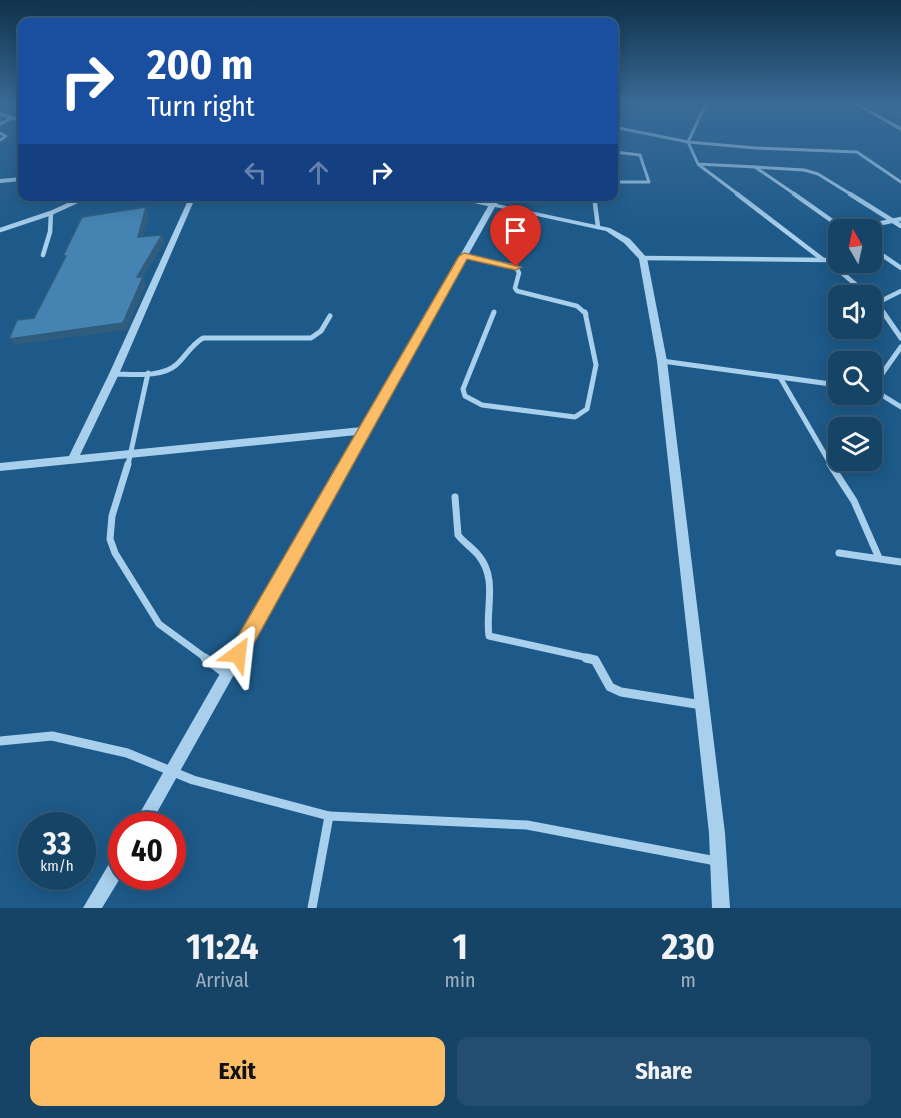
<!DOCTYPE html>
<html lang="en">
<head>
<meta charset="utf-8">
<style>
  :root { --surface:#164467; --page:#234e70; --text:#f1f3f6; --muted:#9eb0c0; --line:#355c7b; --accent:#fcbd66 }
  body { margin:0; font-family:"Fira Sans Condensed",sans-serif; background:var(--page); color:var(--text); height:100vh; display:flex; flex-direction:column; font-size:22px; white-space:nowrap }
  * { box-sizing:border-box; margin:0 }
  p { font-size:20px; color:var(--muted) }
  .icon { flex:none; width:33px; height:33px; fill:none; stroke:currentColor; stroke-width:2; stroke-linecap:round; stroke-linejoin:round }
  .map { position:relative; height:908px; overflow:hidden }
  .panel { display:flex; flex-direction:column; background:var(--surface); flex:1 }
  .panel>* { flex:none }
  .guide { position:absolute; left:18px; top:18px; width:600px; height:183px; border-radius:12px; box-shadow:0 3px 15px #0003,0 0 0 2px var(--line); background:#1a4fa0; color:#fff; overflow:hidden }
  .needle { width:39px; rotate:351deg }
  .fabs { position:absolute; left:828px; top:219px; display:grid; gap:12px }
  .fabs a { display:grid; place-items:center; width:54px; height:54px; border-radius:12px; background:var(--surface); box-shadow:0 3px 15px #0003,0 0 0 2px var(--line); font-size:30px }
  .speed { position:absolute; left:18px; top:812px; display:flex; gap:12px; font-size:30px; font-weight:700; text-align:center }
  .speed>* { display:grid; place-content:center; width:78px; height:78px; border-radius:50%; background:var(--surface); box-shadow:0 3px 15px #0003,0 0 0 2px var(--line); line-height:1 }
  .speed small { font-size:15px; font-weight:400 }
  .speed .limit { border:9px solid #d22; background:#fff; color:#111 }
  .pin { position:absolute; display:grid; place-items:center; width:51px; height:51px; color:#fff; margin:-62px -26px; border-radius:50% 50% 50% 0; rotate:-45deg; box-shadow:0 0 6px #0007 }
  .pin .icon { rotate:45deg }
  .me { position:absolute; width:66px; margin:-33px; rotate:30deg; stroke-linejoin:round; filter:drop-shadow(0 0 4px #0008) }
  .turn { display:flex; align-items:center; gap:21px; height:126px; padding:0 30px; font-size:27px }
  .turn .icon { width:78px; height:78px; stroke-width:2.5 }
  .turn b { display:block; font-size:42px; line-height:51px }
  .lanes { display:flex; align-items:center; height:57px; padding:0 30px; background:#0003; justify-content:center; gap:30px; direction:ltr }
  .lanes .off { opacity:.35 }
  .eta { display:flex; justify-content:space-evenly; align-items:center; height:102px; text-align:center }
  .eta b { font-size:36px; font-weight:700; line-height:42px }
  .primary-button { display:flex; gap:12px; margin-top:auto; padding:12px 30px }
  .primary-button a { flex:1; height:69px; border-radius:12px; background:var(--accent); color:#111; font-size:24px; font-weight:700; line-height:69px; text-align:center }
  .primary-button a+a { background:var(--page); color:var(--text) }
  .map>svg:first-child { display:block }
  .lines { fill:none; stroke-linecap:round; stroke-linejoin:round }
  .minor-far4 { stroke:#a8cfec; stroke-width:3 }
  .minor-far3 { stroke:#a8cfec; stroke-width:4.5 }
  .minor-far2 { stroke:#a8cfec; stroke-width:5 }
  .minor-far1 { stroke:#a8cfec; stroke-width:7 }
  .minor { stroke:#a8cfec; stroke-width:9 }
  .tertiary { fill:#a8cfec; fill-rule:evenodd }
  .wall { fill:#3b7299 }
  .shaded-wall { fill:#305c7d }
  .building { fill:#4584b2; stroke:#305c7d; stroke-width:1.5 }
  .route { fill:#fcbd66; stroke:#a47b42; stroke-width:1.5 }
</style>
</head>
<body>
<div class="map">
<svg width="901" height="908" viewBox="0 0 901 908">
  <rect width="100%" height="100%" fill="#1d5a89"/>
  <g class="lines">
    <g class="minor-far4">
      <polyline points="706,103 688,142 698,164 755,167 796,195"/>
      <polyline points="841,103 856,103"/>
      <polyline points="0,124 12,118"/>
      <polyline points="614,127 688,142 756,148 857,152 901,182"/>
      <polyline points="0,133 6,136 0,140"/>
      <polyline points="614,152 640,155 649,182 614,182"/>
      <polyline points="699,165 739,195"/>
      <polyline points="755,167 804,170 818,174 852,195"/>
    </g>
    <g class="minor-far3">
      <polyline points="737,194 822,259"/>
      <polyline points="794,194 845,230"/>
      <polyline points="850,194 901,226"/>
      <polyline points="454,196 493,205"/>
      <polyline points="594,196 598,227"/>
      <polyline points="0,230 51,213 88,196"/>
      <polyline points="849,230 901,219"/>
      <polyline points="872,248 901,268"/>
      <polyline points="43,255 50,232 51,213"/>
      <polyline points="464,256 516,267 519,273 515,288 517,291 577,306 586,314"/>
      <polyline points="643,258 827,260 869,296"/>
      <polyline points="884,314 877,303 901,291"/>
    </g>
    <g class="minor-far2">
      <polyline points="494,312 463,389 465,396 482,405 575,417 587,409 596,365 585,312"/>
      <polyline points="883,312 901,338"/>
      <polyline points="662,361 838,385"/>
      <path d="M114,374C132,374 161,378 176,365C186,356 191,345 203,338H311L321,331L330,316"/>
      <polyline points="781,379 831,465"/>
      <polyline points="872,388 901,347"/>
      <polyline points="872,389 901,407"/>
      <polyline points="128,465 148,373"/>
    </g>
    <g class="minor-far1">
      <polyline points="128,464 112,516 110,539 115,553 159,624 207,659"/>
      <polyline points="830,464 854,501 879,558"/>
      <path d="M455,497L458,535C464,543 473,548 479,556C498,580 485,609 489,636L593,659"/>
      <polyline points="839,553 901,562"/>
    </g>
    <g class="minor">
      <polyline points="205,658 226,674"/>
      <polyline points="586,658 595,660 610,687 621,692 702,705"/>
      <polyline points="0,741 52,736 127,753 193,780 329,816 527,825 716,861"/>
      <polyline points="312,908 329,816"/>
    </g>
    <g class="tertiary">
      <polygon points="852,103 858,103 901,127 901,131"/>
      <polygon points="0,112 22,119 22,122 0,116"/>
      <polygon points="22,177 22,181 0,183 0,179"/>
      <polygon points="190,196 196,196 119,374 80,455 362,427 494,196 501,196 497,204 610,228 630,239 647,258 667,361 725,833 730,908 712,908 709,833 657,361 639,259 624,243 606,231 495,207 150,825 133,825 357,435 0,471 0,463 69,456 109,374"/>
      <polygon points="122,850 122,875 102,908 83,908 116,852"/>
    </g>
  </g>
  <g class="wall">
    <polygon points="0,103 22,103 22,112 0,110"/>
    <polygon points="870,103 901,103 901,118"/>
  </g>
  <g class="shaded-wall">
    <polygon points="146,207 149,214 142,244 138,237"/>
    <polygon points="162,235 165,242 143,278 146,284 127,330 14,345 9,339 137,277"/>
  </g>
  <g class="building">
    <polygon points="0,103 22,103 22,108 0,106"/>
    <polygon points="881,103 901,103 901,113"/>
    <polygon points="146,207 138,237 162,235 137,277 143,277 123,323 9,339 17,320 34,318 66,256 63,256 82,217"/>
  </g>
  <linearGradient id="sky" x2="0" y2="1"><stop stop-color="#10324b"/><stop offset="0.45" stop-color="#3a6b97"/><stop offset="1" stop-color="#3a6b97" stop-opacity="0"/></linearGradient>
  <rect width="901" height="230" fill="url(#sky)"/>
  <polygon class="route" points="464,253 521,267 516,270 467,259 244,661 238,663 231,661 229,654 231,648 459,256"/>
</svg>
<div class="fabs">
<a><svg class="needle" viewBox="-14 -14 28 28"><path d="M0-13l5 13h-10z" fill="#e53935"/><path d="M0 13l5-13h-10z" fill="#9eb0c0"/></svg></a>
<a><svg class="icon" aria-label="sound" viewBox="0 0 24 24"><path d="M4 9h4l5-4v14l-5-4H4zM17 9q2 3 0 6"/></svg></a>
<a><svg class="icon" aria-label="search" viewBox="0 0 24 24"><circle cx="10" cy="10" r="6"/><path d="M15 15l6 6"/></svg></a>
<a><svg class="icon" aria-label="layers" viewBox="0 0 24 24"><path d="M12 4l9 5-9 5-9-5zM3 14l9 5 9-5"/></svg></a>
</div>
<div class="speed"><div>33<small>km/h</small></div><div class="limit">40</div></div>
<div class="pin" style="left:516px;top:267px;background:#d93025"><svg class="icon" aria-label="arrive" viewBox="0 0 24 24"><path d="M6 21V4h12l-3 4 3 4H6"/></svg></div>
<svg class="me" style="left:238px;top:654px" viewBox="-20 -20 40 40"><path d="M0-17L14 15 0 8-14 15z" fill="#fcbd66" stroke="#fff" stroke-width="4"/></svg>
<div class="guide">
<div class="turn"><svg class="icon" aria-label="right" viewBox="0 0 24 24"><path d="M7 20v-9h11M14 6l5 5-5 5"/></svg><div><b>200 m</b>Turn right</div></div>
<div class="lanes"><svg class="icon off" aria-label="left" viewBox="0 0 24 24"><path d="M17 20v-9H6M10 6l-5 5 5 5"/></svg><svg class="icon off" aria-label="ahead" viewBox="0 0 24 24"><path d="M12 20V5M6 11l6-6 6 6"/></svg><svg class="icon" aria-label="right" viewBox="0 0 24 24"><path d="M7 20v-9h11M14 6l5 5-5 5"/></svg></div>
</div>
</div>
<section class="panel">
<div class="eta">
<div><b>11:24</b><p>Arrival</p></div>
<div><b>1</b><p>min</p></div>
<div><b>230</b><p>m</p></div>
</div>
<div class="primary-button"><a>Exit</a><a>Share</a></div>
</section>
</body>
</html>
